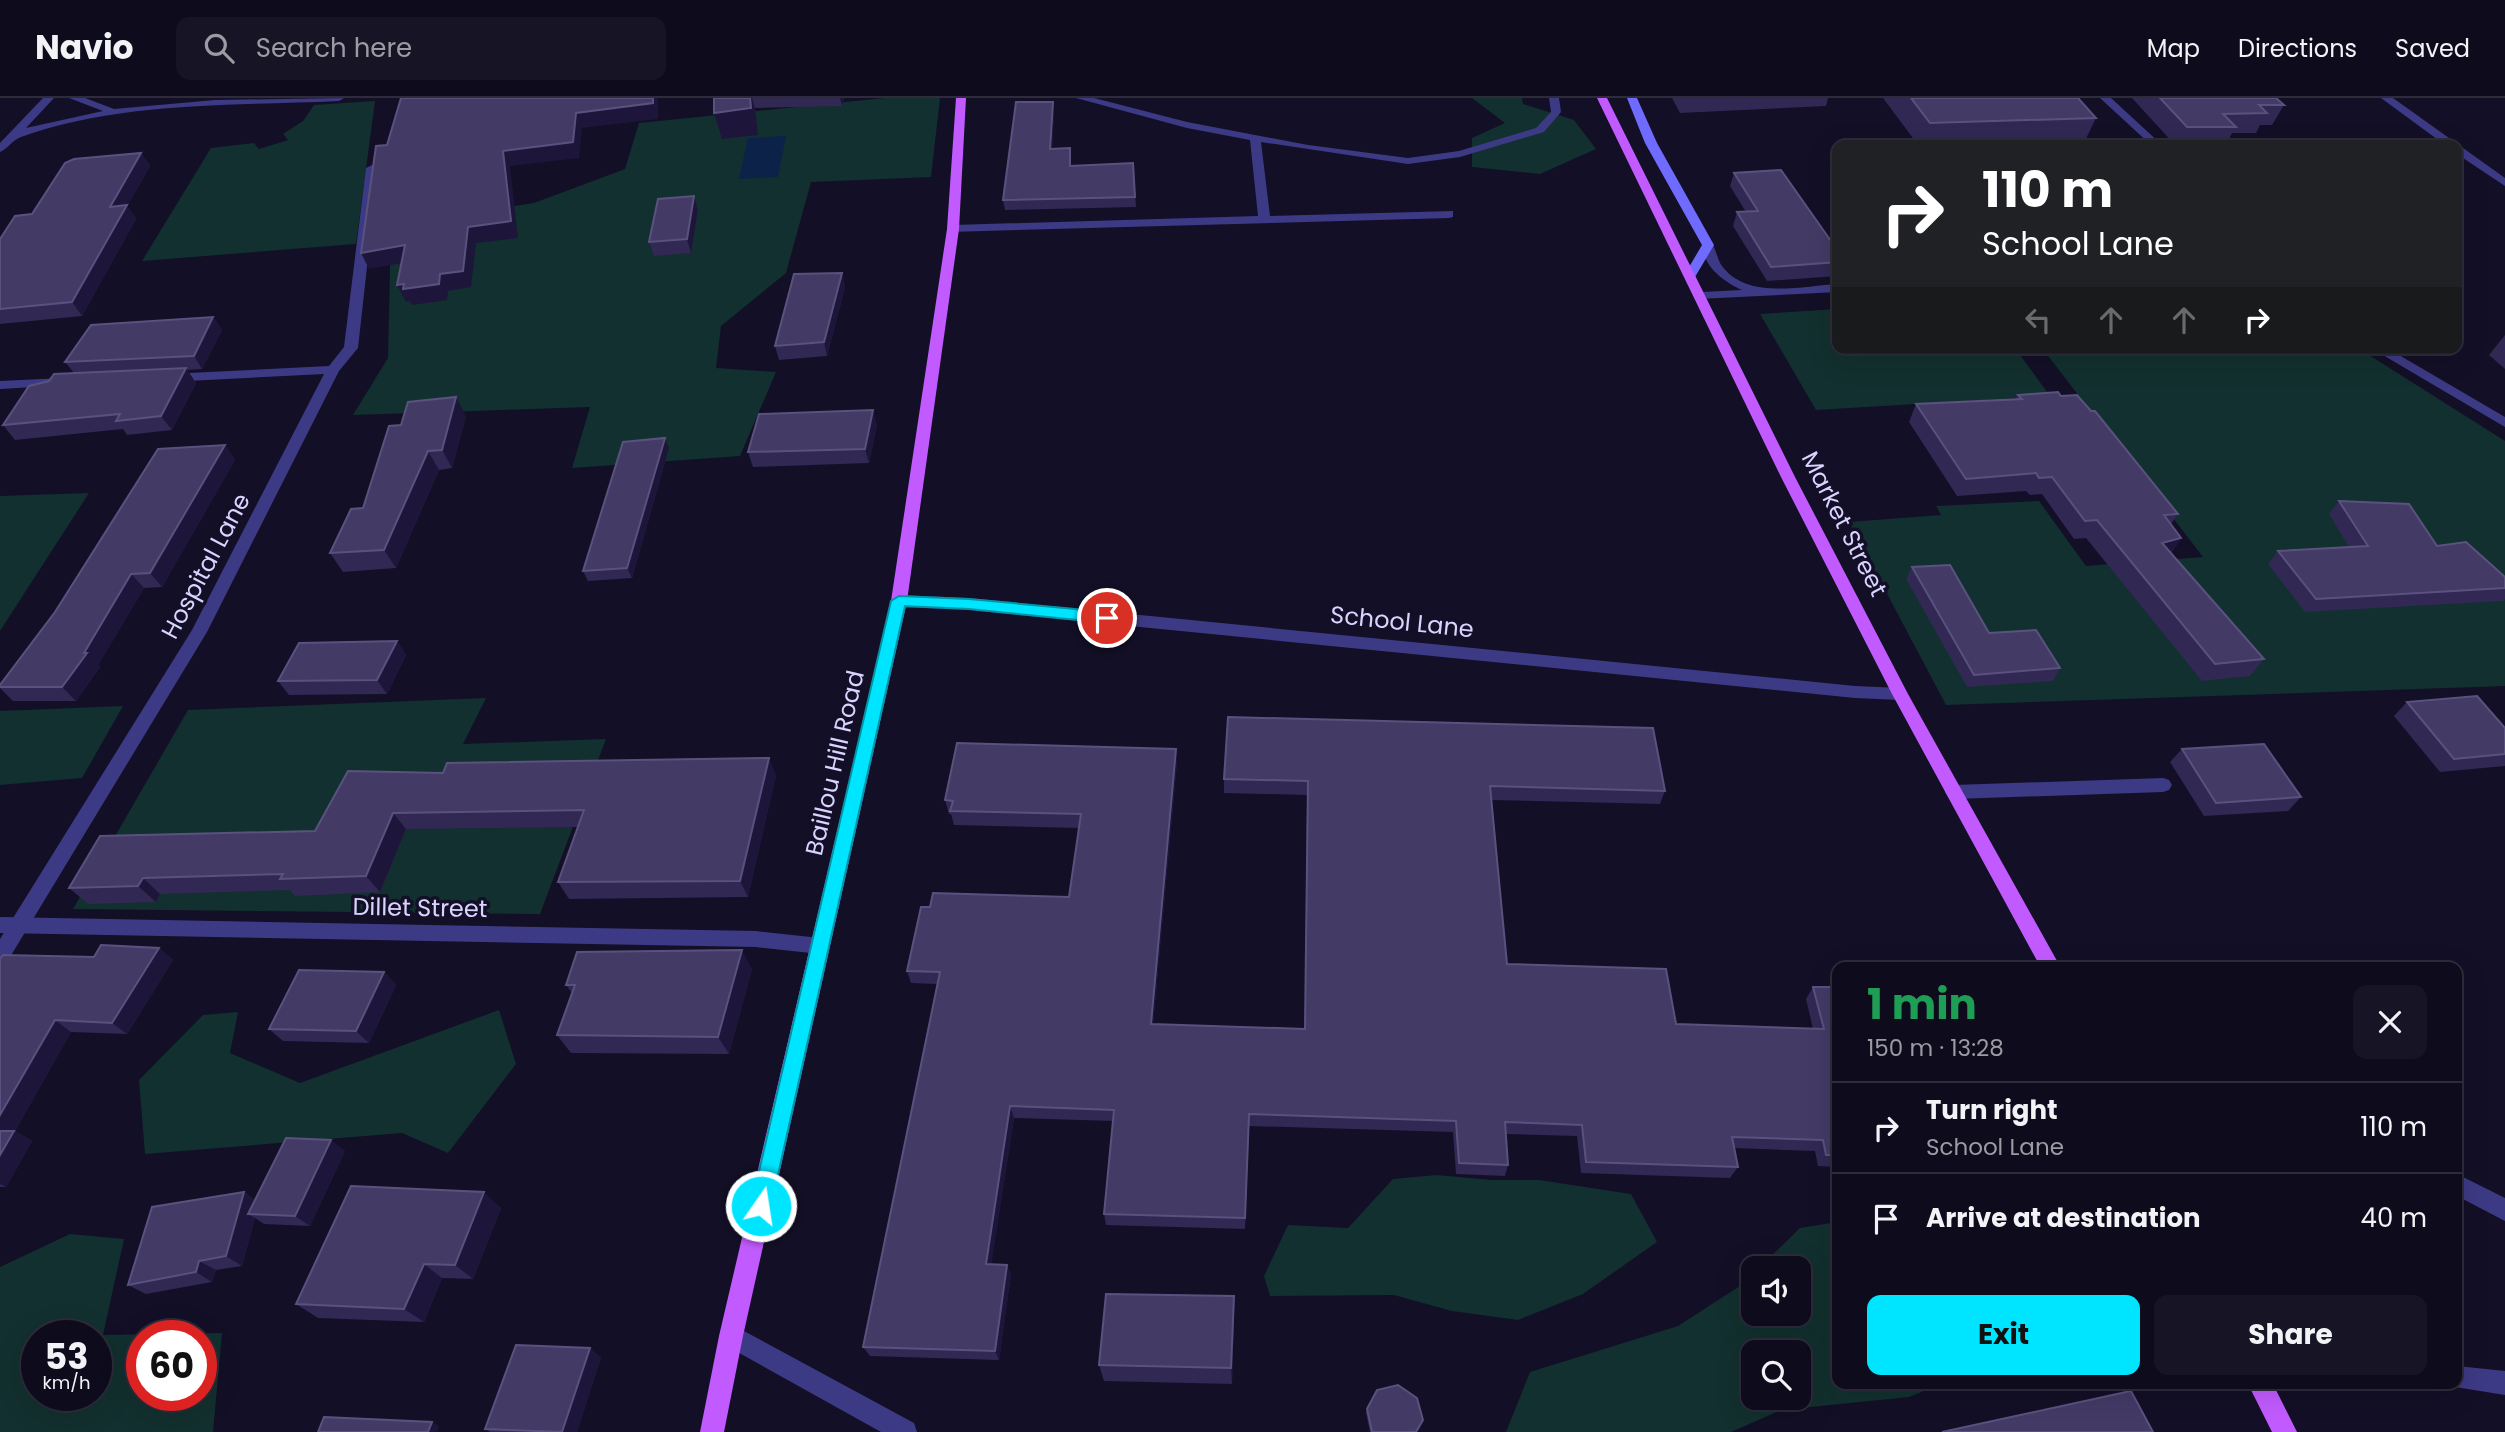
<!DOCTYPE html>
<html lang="en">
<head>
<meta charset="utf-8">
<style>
  :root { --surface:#0e0b1c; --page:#171425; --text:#f1f3f6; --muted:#9b9ba3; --line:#2e2b3b; --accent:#00e5ff }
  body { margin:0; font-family:Poppins,sans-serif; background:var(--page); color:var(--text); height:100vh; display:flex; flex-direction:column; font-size:26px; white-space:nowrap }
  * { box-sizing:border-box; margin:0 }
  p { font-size:23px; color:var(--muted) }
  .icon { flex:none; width:38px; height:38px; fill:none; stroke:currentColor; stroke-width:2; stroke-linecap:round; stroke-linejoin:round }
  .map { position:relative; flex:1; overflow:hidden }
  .drawer { position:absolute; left:1832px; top:864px; width:630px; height:427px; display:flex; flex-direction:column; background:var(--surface); border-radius:14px; box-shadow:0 7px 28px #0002,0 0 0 2px var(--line) }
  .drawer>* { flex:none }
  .hud { position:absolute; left:1832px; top:42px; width:630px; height:214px; border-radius:14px; box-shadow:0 7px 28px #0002,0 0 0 2px var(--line); background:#202124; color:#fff; overflow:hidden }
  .controls { position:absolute; left:1741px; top:1158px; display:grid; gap:14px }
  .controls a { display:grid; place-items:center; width:70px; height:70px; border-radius:14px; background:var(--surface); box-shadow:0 7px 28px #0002,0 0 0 2px var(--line); font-size:35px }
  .speed { position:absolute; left:21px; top:1222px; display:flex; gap:14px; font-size:35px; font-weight:700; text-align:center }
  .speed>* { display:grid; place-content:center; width:91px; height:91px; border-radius:50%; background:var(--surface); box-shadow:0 7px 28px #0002,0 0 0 2px var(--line); line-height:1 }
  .speed small { font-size:18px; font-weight:400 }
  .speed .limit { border:10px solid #d22; background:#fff; color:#111 }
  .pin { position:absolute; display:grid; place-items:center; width:60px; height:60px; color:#fff; margin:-30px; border:4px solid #fff; border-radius:50%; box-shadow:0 2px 7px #0007 }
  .me { position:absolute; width:77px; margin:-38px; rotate:13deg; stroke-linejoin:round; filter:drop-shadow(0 0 5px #0008) }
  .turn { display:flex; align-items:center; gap:24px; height:147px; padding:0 35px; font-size:32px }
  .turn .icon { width:91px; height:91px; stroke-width:2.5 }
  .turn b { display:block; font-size:49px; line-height:60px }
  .lanes { display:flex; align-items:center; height:66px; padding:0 35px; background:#0003; justify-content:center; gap:35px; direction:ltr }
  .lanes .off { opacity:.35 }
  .round { display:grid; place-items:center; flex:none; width:74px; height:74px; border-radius:14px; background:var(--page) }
  .head { display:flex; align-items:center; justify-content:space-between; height:119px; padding:0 35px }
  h1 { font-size:42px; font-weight:700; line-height:52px; color:#1e9e55 }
  .cta { display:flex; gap:14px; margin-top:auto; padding:14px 35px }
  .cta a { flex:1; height:80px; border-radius:14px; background:var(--accent); color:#111; font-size:28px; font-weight:700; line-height:80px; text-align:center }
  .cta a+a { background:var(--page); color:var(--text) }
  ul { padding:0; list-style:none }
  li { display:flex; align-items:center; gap:21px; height:91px; padding:0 35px; border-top:2px solid var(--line) }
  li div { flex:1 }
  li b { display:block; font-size:26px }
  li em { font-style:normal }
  header { display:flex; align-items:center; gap:42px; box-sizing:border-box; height:98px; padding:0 35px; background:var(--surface); border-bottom:2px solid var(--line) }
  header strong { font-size:33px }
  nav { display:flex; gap:38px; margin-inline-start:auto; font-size:24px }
  .search { width:490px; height:63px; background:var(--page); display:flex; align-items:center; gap:18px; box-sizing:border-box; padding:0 24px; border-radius:14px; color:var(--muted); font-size:26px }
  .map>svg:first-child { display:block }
  .green { fill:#12302f; fill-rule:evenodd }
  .water { fill:#0c2248 }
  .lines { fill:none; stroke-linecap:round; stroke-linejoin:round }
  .service { fill:#3d3a85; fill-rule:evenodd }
  .minor { fill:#3d3a85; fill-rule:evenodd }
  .tertiary { fill:#3d3a85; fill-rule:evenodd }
  .secondary { fill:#6f6bff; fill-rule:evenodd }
  .primary { fill:#c25bff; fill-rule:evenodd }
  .wall { fill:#312854 }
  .shaded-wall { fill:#1d163a }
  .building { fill:#433a66; stroke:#5a527e; stroke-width:2 }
  .route { fill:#00e5ff; stroke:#0095a6; stroke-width:2 }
  .labels { text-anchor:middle; stroke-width:7; stroke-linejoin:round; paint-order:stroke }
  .street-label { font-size:24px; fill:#d9d4ff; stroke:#130f26 }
</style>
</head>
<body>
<header>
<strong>Navio</strong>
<div class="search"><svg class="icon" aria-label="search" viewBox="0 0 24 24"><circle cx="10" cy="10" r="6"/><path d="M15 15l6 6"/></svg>Search here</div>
<nav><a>Map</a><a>Directions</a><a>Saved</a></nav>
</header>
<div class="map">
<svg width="2505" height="1334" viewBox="0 0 2505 1334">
  <rect width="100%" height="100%" fill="#130f26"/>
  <g class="green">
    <polygon points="885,0 940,0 931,79 811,84 786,175 721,228 716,270 776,274 740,358 572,370 590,309 353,317 388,260 391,127 534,105 625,71 639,25"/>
    <polygon points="1472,0 1522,0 1523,6 1574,22 1596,51 1540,76 1472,69 1472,40 1505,25"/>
    <polygon points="375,3 356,146 142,163 211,50 254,45 259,51 288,42 283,36 303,23 314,7"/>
    <polygon points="1837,211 1838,250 2015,250 2050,298 1816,312 1760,216"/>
    <polygon points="2042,250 2358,250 2505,343 2505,588 1946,607 1849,424 1941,417 1936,408 2039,403 2086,468 2203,459"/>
    <polygon points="89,395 0,533 0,398"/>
    <polygon points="486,600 463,646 606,641 540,816 73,811 188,612"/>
    <polygon points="123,608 82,680 0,687 0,613"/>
    <polygon points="499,912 516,966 448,1055 402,1035 145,1056 139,982 203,917 238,914 230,955 300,985"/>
    <polygon points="1437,1077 1492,1082 1539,1082 1631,1096 1657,1144 1583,1196 1518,1222 1452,1213 1394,1197 1270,1198 1264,1178 1288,1127 1348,1130 1393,1081"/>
    <path d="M1837,1124L1838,1286H1942L1909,1299L1781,1312L1731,1334H1506L1530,1274L1678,1228L1740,1188L1753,1175L1754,1216H1799V1171H1758L1800,1130ZM1754,1255H1799V1300H1754Z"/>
    <path d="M70,1136L124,1141L103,1237L222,1235L213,1334H0V1169ZM37,1237H96V1297H37ZM142,1237H201V1297H142Z"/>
  </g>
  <polygon class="water" points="786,38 778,79 739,81 748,40"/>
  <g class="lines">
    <g class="service">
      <polygon points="1076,0 1094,0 1187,24 1308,47 1408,60 1459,53 1536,30 1551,14 1549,0 1559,0 1561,14 1544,34 1460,59 1408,66 1261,44 1270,118 1453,113 1453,119 1449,120 949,134 949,128 953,127 1258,118 1250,42 1187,30"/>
      <polygon points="2100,0 2111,0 2162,47 2151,47"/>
      <polygon points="2381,0 2393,0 2505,80 2505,88 2457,56 2457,47 2445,47"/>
      <path d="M1704,144H1712C1715,151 1717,158 1720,165C1744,203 1801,188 1838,186V194L1698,201L1696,198L1702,194L1742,192C1724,184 1699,166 1704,144Z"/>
      <polygon points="2371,250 2387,250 2505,319 2505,329"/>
      <polygon points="2163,680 2169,682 2172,687 2169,692 2163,694 1954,701 1948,699 1945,694 1948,689 1954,687"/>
      <polygon points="2457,1076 2505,1100 2505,1123 2457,1098"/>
      <polygon points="731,1226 914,1325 917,1334 881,1334 723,1246 719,1238 723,1230"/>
    </g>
    <g class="minor">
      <path d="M43,0H54L26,30L103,13L69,0H85L114,11L215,2L344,0L339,3C234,8 121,3 21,39C12,42 8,51 0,54V45Z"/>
      <polygon points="372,67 378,70 358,250 339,273 207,534 7,864 0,866 0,841 192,532 324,276 168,284 161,280 168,276 329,268 344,249 366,70"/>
      <polygon points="63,280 70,284 68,287 0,291 0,283"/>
      <polygon points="899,497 969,500 1855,588 1900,590 1908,596 1900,602 1855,600 969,512 899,509 891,503"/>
      <polygon points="2457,1268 2505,1273 2505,1297 2449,1288 2448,1286 2457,1286"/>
    </g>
    <polygon class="tertiary" points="0,819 756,833 820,840 827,842 830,848 827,854 820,856 756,849 0,835"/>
    <polygon class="secondary" points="1627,0 1637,0 1657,45 1714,147 1695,179 1685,176 1702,147 1645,45"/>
    <g class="primary">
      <polygon points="956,0 966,0 959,131 907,503 743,1238 724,1334 700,1334 719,1238 891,503 947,131"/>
      <polygon points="1597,0 1607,0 1795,379 1908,596 2061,870 2041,870 1892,596 1781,379"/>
      <polygon points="2248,1286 2273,1286 2297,1334 2272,1334"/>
    </g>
  </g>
  <g class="wall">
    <polygon points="714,0 844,0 842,8 755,10 758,37 722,41 714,15"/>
    <polygon points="1672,0 1828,0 1826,8 1680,15"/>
    <polygon points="1883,0 2078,0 2096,20 2084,45 2021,47 1918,47"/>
    <polygon points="2132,0 2276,0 2284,7 2272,27 2260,27 2256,35 2232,35 2226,47 2175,47"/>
    <polygon points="1054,14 1052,51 1070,50 1071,68 1133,65 1136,109 1005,112 1003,102"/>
    <polygon points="141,55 150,68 127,108 136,121 82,218 0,226 0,141 32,116"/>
    <polygon points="1734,75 1838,153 1838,178 1767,183 1733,128 1737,114 1746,114 1730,88"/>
    <polygon points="694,98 698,112 691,155 654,158 649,144"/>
    <polygon points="842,175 845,189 827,258 779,262 775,248"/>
    <polygon points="213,219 222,232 202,271 187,272 196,285 172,332 127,337 123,331 15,342 3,327 49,283 74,275 65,264"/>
    <polygon points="2505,237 2505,271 2489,257"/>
    <polygon points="2018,297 2061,298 2178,416 2171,426 2181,440 2171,455 2264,561 2250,578 2202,583 2086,440 2074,441 2042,396 2030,397 2026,393 1957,398 1909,324 1916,306 2016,301"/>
    <polygon points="466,318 452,370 439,372 396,470 343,474 330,455 363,410"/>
    <polygon points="877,327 869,365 753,369 748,354"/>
    <polygon points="225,347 235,362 162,489 144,490 98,567 100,569 76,603 13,603 0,590 0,587"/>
    <polygon points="669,350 632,480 588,483 583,473"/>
    <polygon points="2339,403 2505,479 2505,501 2503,503 2305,514 2268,466 2278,453 2349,449 2329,416"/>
    <polygon points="1912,469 1989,535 2060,570 2053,583 1967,589 1906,481"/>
    <polygon points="397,543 406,557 387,596 289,597 278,583"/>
    <polygon points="2407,604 2505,630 2505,668 2440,674 2394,618"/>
    <polygon points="2182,651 2301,699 2288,713 2204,718 2170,664"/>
    <polygon points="1177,664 1153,926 1305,931 1307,697 1224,695 1224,681 1665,693 1660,706 1492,702 1507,866 1676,926 1813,931 1806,901 1813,889 1838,889 1838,1069 1818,1068 1815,1053 1734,1050 1738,1069 1730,1080 1581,1075 1577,1038 1506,1036 1508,1067 1505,1078 1456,1076 1453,1034 1249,1028 1245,1131 1106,1127 1104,1116 1113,1023 1014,1020 991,1166 1011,1176 999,1262 870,1258 863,1249 937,886 911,885 907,873 930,809 1069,799 1079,730 954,727 951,716 949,716 945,702"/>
    <polygon points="443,675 776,677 748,799 569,801 558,784 578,729 406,731 380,794 295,798 290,792 160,796 156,804 88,806 69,790 315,733"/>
    <polygon points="159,850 173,862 127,936 71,934 15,1033 32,1043 6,1089 0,1089 0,861 94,859"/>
    <polygon points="752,871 729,956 571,955 557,937 572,895 566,887"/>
    <polygon points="384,874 396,887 369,945 283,943 269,931"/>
    <polygon points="345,1053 310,1128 264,1126 255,1120 242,1168 216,1172 212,1184 146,1196 128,1187 244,1094 255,1102"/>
    <polygon points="501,1110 473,1181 442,1180 424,1224 318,1220 296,1206"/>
    <polygon points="1234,1198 1234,1216 1232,1286 1104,1283 1099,1267"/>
    <polygon points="601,1259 577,1334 490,1334 485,1331"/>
    <polygon points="1367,1311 1423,1322 1417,1334 1370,1334 1366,1315"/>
  </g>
  <g class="shaded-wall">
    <polygon points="653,0 658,0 658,21 582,30 579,60 510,68 518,140 476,145 471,189 448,193 447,202 412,207 410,203 406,204 397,187 440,176 468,129 503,53 576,15"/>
    <polygon points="750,0 752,0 755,10 758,37 722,41 714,15"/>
    <polygon points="840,0 844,0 842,8"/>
    <polygon points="1053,4 1054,14 1051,61 1050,51"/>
    <polygon points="141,55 150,68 127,108 136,121 82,218 72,204 110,109"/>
    <polygon points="694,98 698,112 691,155 687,141"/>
    <polygon points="405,147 413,163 369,171 361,155"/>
    <polygon points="842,175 845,189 827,258 824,244"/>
    <polygon points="213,219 222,232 202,271 194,258"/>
    <polygon points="186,270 196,285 172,332 161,318"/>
    <polygon points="456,299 466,318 452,370 442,352"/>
    <polygon points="873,312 877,327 869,365 865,351"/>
    <polygon points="665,340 669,350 632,480 627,470"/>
    <polygon points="225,347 235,362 162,489 150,475"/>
    <polygon points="428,353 439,372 396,470 384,452"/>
    <polygon points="2181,440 2169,457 2162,445"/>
    <polygon points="131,476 144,490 98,567 100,569 76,603 62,589"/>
    <polygon points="397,543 406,557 387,596 377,582"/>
    <polygon points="1176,651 1177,664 1152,938 1151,926"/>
    <polygon points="769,660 776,677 748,799 740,783"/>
    <polygon points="393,715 406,731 380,794 366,778"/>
    <polygon points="143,780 160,796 156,804 138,788"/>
    <polygon points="159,850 173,862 127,936 112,925"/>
    <polygon points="742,852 752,871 729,956 718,939"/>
    <polygon points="384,874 396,887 369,945 356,933"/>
    <polygon points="55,922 71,934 15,1033 32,1043 6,1089 0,1086 0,1017"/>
    <polygon points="1010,1008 1014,1020 990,1176 986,1166"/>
    <polygon points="331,1042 345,1053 310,1128 295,1118"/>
    <polygon points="244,1094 259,1105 248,1116 255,1120 242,1168 226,1158"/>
    <polygon points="484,1094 501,1110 473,1181 455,1167"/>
    <polygon points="199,1163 216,1172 212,1184 196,1174"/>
    <polygon points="424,1166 442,1180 424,1224 404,1211"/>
    <polygon points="1007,1167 1011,1176 999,1262 995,1253"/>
    <polygon points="1234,1198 1234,1216 1232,1286 1231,1270"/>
    <polygon points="590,1250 601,1259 577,1334 562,1334"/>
    <polygon points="432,1324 439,1328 437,1334 428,1334"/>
  </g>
  <g class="building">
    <polygon points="401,0 653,0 653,5 576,15 573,44 503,53 511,123 468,129 463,173 440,176 439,186 403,191 404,186 397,187 405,147 361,155 376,48 387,47"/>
    <polygon points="714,0 750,0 751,10 714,15"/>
    <polygon points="1911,0 2078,0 2096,20 1930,25"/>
    <polygon points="2160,0 2276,0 2284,7 2259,7 2267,15 2223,16 2236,29 2187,29"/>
    <polygon points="1016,4 1053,4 1050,51 1070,50 1070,68 1133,65 1135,99 1003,102"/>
    <polygon points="141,55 110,109 127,107 72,204 0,211 0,141 15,118 32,116 65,65 74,61"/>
    <polygon points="1781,72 1838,153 1838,164 1771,169 1737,114 1758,113 1734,75"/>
    <polygon points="694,98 687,141 649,144 658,101"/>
    <polygon points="842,175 824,244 775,248 794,176"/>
    <polygon points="213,219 194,258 65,264 91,227"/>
    <polygon points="186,270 161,318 116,323 120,316 3,327 29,288 49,283 54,276"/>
    <polygon points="2058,294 2061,298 2077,297 2091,313 2095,313 2178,416 2164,417 2181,440 2162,445 2264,561 2215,566 2097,422 2085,423 2052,379 2039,380 2036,375 1966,381 1916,306 2022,301 2018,297"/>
    <polygon points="456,299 442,352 428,353 384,452 330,455 351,411 363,410 389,328 401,327 408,304"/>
    <polygon points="873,312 865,351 748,354 759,316"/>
    <polygon points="665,340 627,470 583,473 623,344"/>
    <polygon points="225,347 150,475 131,476 84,555 87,555 62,589 0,589 0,587 55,514 158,351"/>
    <polygon points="2339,403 2409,406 2437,448 2466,444 2505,479 2505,490 2316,501 2278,453 2368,448"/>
    <polygon points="1950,467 1989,535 2036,532 2060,570 1974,577 1912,469"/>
    <polygon points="397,543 377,582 278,583 299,545"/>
    <polygon points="2477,598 2505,630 2505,656 2454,661 2407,604"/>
    <polygon points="1228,619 1653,630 1665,693 1490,688 1507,866 1666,871 1676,926 1824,931 1813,889 1838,889 1838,1057 1826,1057 1823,1042 1732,1039 1738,1069 1586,1064 1582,1027 1505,1024 1508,1067 1459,1065 1456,1023 1249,1016 1245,1120 1104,1116 1114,1012 1010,1008 986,1166 1007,1167 995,1253 863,1249 940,874 907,873 921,809 930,809 933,795 1069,799 1081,716 950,713 953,703 945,702 957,645 1176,651 1151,926 1305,931 1308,683 1224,681"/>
    <polygon points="2264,646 2301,699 2216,705 2182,651"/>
    <polygon points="769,660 740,783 558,784 584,712 393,715 366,778 280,781 283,776 143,780 138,788 69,790 100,738 315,733 348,673 443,675 447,665"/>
    <polygon points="101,847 159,850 112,925 55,922 0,1017 0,861 3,857 94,859"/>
    <polygon points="742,852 718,939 557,937 575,887 566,887 577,854"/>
    <polygon points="299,872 384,874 356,933 269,931"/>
    <polygon points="0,1033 14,1033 0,1057"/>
    <polygon points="286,1040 331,1042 295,1118 248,1116"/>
    <polygon points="351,1088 484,1094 455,1167 424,1166 404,1211 296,1206"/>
    <polygon points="244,1094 226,1158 199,1163 196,1174 128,1187 152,1109"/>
    <polygon points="1106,1196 1234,1198 1231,1270 1099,1267"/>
    <polygon points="516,1247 590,1250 562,1334 485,1331"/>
    <polygon points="1398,1287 1417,1300 1423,1322 1416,1334 1372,1334 1367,1311 1377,1292"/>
    <polygon points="2131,1293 2153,1334 1942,1334"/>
    <polygon points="324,1319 432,1324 428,1334 318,1334"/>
  </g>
  <polygon class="route" points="899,498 969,501 1107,514 1115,520 1107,525 969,511 905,508 771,1108 768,1115 761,1118 753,1115 751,1108 891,503"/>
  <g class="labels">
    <g class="street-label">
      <text transform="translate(1844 426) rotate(63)" y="8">Market Street</text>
      <text transform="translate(206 468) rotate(-62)" y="8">Hospital Lane</text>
      <text transform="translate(1402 524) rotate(6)" y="8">School Lane</text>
      <text transform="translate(835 665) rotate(-77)" y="8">Baillou Hill Road</text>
      <text transform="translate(420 810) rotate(1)" y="8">Dillet Street</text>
    </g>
  </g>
</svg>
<div class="controls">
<a><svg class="icon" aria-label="sound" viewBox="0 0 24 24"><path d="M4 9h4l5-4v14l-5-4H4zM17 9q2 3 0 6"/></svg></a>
<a><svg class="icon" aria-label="search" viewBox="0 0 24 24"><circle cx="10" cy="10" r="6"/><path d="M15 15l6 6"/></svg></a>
</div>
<div class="speed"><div>53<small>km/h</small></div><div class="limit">60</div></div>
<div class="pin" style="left:1107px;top:520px;background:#d93025"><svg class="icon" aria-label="arrive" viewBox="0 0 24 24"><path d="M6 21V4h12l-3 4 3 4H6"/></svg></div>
<svg class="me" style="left:761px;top:1108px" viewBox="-20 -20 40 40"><circle r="17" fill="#00e5ff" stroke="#fff" stroke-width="3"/><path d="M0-11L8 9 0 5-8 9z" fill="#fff"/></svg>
<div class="hud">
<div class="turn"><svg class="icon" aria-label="right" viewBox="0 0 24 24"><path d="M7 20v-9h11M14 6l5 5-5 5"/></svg><div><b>110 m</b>School Lane</div></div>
<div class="lanes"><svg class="icon off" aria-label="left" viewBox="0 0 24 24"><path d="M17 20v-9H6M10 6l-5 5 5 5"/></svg><svg class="icon off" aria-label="ahead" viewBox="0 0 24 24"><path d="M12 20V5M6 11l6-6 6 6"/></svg><svg class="icon off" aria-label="ahead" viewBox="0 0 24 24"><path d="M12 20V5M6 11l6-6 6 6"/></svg><svg class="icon" aria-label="right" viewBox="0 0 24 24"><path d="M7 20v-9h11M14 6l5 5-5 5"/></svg></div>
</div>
<section class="drawer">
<div class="head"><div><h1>1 min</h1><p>150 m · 13:28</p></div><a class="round"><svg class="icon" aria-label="close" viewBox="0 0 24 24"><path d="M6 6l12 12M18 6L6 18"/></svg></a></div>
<ul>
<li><svg class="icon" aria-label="right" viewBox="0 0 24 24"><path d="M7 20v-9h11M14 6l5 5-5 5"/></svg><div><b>Turn right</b><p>School Lane</p></div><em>110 m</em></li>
<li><svg class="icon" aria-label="arrive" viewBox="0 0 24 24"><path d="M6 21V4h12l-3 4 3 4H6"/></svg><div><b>Arrive at destination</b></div><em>40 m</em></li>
</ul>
<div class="cta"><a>Exit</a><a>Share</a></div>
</section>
</div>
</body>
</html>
